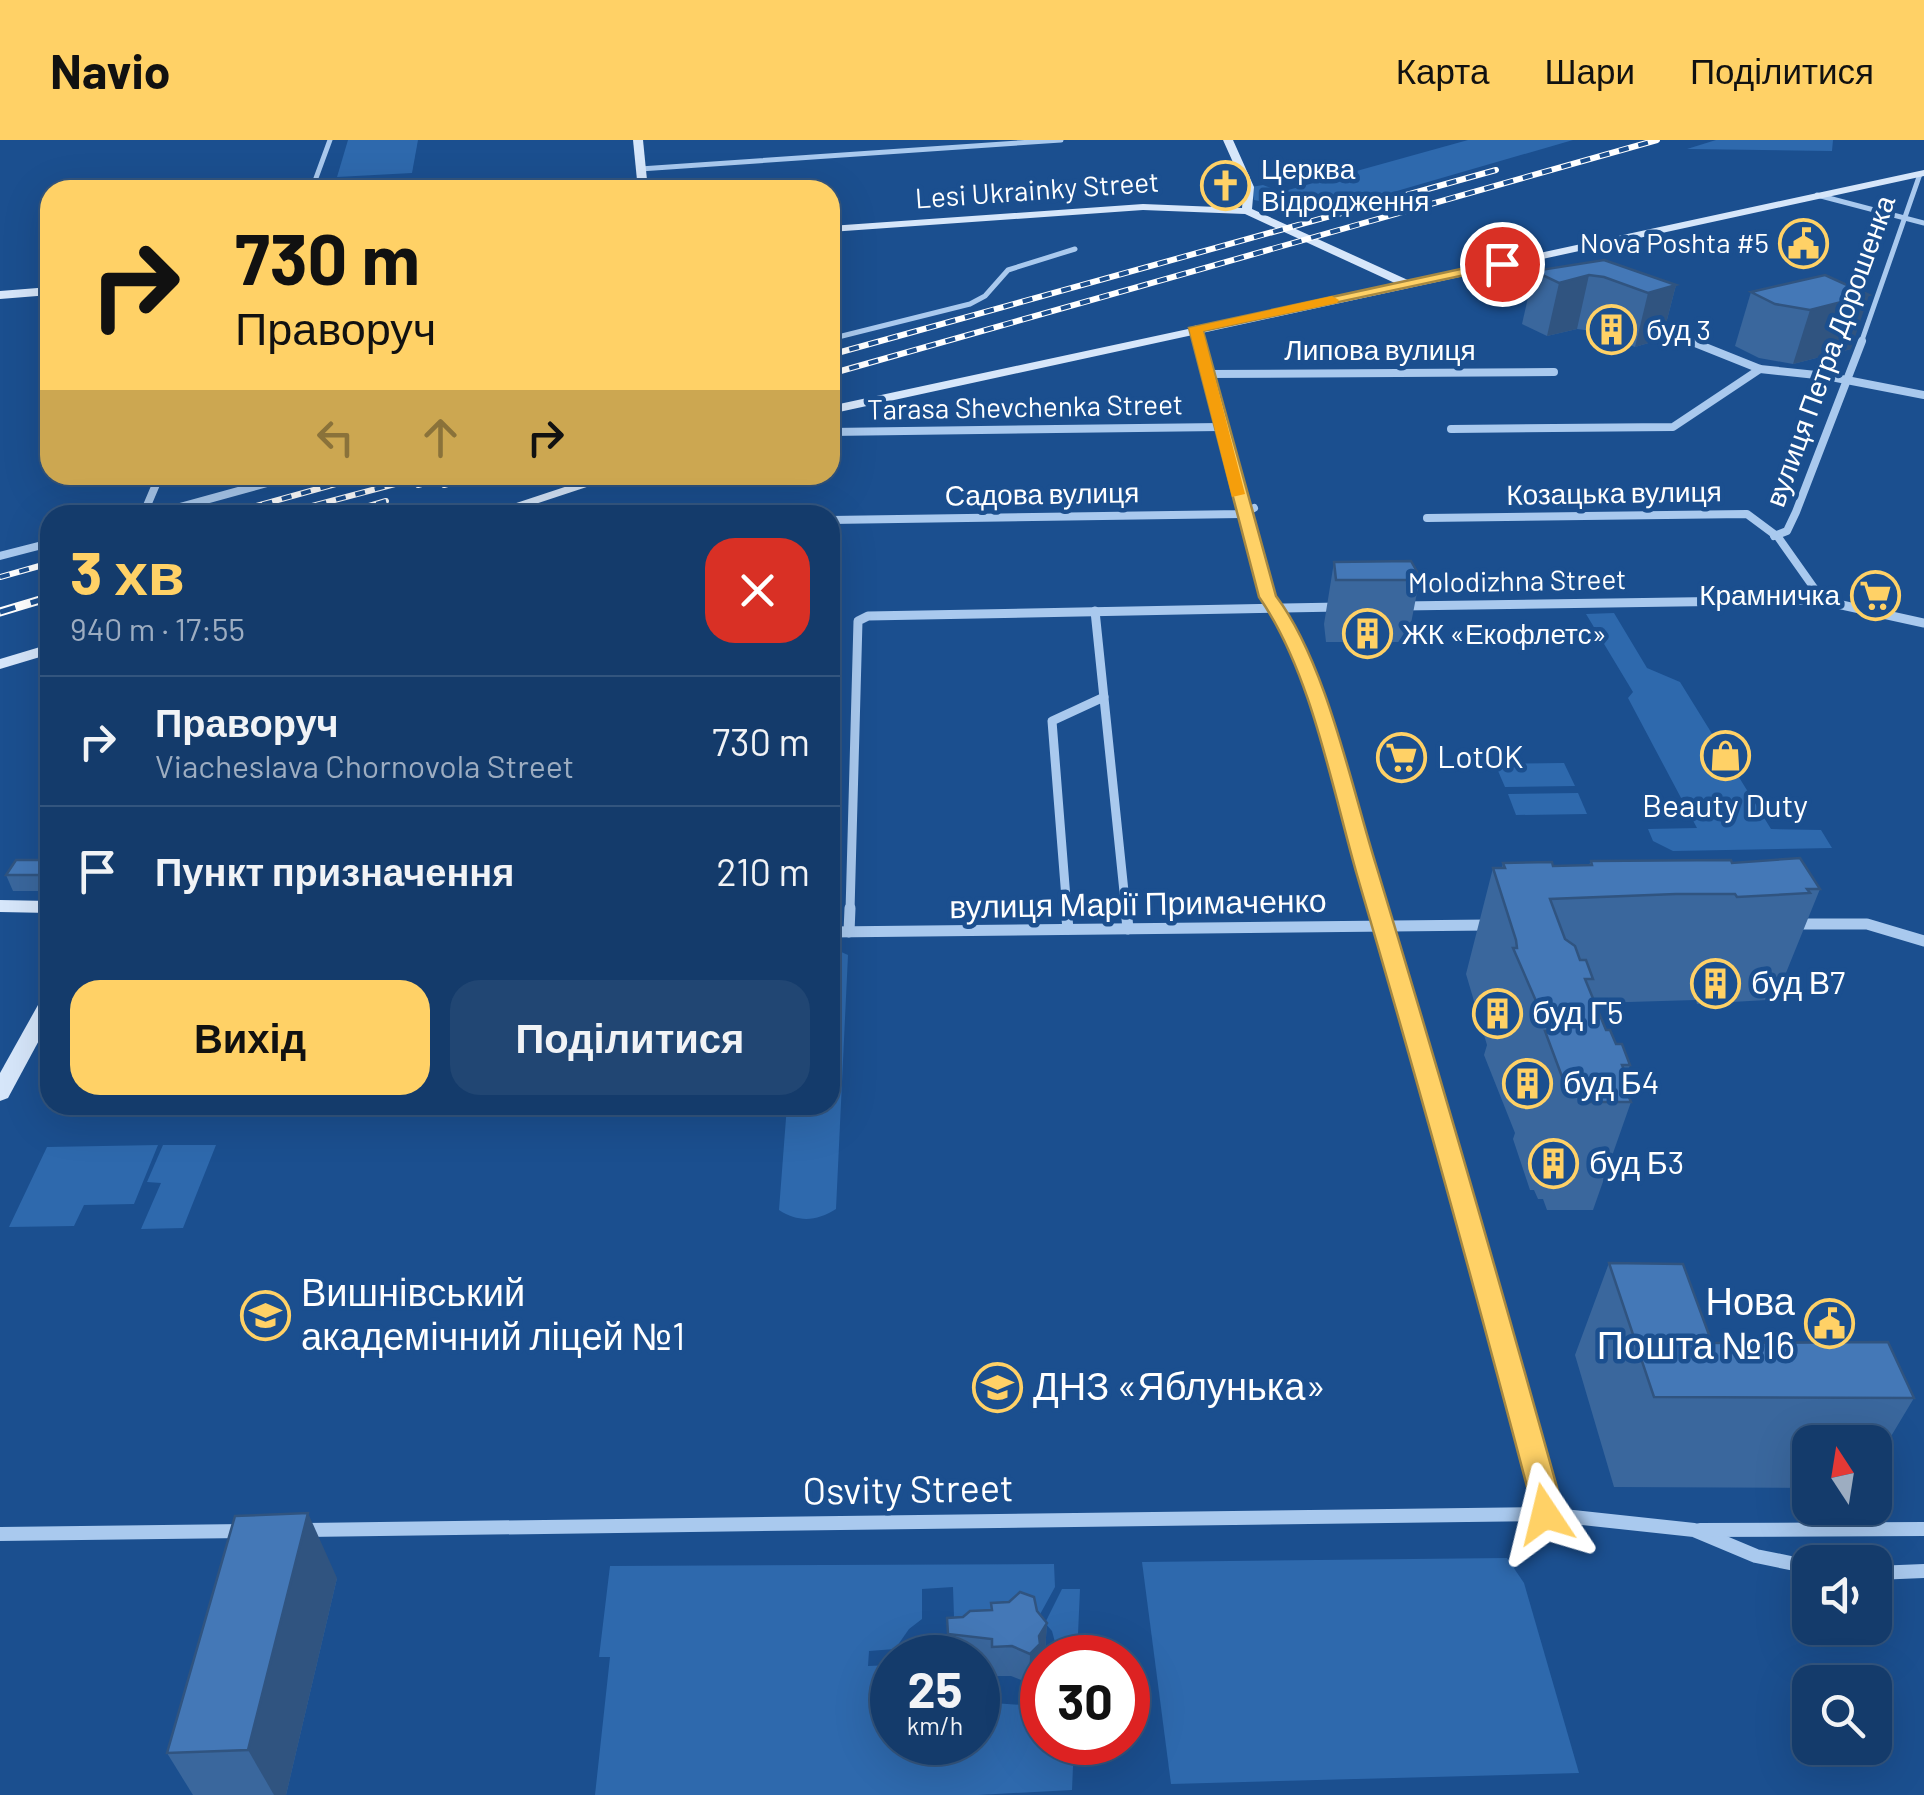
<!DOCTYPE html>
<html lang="uk">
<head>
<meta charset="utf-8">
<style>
  :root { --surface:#143b6b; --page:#214673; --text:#f1f3f6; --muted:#9dadc1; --line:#33557e; --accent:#ffd166 }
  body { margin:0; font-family:Barlow,sans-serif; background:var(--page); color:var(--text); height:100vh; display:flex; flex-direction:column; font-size:38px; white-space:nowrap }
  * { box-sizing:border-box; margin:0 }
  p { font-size:32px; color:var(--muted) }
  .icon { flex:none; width:55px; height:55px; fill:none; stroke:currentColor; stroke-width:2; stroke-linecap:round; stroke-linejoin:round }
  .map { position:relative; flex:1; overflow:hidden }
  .panel { position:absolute; left:40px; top:365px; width:800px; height:610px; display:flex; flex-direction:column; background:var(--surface); border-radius:30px; box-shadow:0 10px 40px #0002,0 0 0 2px var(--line) }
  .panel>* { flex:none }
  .guide { position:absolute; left:40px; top:40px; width:800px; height:305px; border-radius:30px; box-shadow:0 10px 40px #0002,0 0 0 2px var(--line); background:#ffd166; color:#111; overflow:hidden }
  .needle { width:65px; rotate:348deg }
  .tools { position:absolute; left:1792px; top:1285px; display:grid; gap:20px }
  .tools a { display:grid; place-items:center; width:100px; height:100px; border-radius:20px; background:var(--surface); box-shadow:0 10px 40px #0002,0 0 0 2px var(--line); font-size:50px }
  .speed { position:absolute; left:870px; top:1495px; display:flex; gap:20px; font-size:50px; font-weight:700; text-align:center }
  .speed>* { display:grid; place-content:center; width:130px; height:130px; border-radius:50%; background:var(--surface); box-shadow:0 10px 40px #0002,0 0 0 2px var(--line); line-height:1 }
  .speed small { font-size:25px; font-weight:400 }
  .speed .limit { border:15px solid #d22; background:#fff; color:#111 }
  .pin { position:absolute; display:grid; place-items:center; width:85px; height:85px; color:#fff; margin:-42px; border:5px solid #fff; border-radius:50%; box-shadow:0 2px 10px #0007 }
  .me { position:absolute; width:110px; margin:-55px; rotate:350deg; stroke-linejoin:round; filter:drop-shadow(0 0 8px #0008) }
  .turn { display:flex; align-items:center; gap:35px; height:210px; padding:0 30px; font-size:45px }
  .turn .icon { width:130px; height:130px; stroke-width:2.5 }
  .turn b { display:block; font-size:70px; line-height:85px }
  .lanes { display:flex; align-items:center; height:95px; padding:0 30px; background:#0003; justify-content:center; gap:50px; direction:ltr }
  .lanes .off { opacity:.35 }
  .round { display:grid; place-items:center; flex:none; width:105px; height:105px; border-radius:30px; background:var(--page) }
  .head { display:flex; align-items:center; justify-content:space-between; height:170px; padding:0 30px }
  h1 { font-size:60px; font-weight:700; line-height:75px; color:var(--accent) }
  .action { display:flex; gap:20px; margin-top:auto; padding:20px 30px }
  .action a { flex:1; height:115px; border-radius:30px; background:var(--accent); color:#111; font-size:40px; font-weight:700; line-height:115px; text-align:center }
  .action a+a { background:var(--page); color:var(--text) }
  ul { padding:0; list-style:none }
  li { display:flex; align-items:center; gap:30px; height:130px; padding:0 30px; border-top:2px solid var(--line) }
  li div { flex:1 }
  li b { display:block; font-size:38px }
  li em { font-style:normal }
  header { display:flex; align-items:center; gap:60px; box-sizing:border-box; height:140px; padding:0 50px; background:var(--accent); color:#111 }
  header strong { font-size:48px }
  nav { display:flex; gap:55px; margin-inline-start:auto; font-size:35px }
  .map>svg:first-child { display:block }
  .green { fill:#2e69ad }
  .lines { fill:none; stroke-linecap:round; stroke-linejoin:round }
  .street-far4 { stroke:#a9c9ee; stroke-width:5 }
  .street-far3 { stroke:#a9c9ee; stroke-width:8 }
  .street-far2 { stroke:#a9c9ee; stroke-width:9 }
  .street-far1 { stroke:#a9c9ee; stroke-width:11 }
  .street { stroke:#a9c9ee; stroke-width:14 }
  .secondary { fill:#d6e6fa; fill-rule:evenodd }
  .rail-far1-casing { stroke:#fff; stroke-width:6 }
  .rail-casing { stroke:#fff; stroke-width:9 }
  .rail-far1 { stroke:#1b4f8f; stroke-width:4; stroke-dasharray:10; stroke-linecap:butt }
  .rail { stroke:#1b4f8f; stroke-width:5; stroke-dasharray:16; stroke-linecap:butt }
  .wall { fill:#3a679d }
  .shaded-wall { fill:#305480 }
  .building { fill:#4478b7; stroke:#305480; stroke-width:2.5 }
  .route { fill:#ffd166; stroke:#a68842; stroke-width:2.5 }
  .slow { fill:#f59e0b }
  .labels { text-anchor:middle; stroke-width:9; stroke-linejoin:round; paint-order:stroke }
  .far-poi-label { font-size:28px; fill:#fff; stroke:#1b4f8f; text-anchor:start }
  .far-street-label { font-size:28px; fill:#fff; stroke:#1b4f8f }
  .poi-label { font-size:32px; fill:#fff; stroke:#1b4f8f; text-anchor:start }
  .street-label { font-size:32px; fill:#fff; stroke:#1b4f8f }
  .near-poi-label { font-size:38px; fill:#fff; stroke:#1b4f8f; text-anchor:start }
  .near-street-label { font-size:38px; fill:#fff; stroke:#1b4f8f }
</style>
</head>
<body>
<header>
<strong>Navio</strong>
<nav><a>Карта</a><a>Шари</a><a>Поділитися</a></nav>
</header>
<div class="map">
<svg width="1924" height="1655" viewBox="0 0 1924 1655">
  <rect width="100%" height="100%" fill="#1b4f8f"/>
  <g class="green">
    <polygon points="348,0 418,0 412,33 337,37"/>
    <polygon points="1468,0 1573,0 1321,73 1254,60 1251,47 1263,45 1281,52"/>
    <polygon points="1716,0 1833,0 1832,11 1687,9"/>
    <polygon points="1614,473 1647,528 1680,542 1771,689 1821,690 1832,708 1673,711 1653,701 1648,689 1697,688 1628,558 1633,552 1586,474"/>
    <polygon points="1564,623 1575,646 1505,647 1495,624"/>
    <polygon points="1578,653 1587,674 1516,675 1508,654"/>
    <path d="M830,807L848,815L836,1069C817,1081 799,1083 779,1070L787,965H830Z"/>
    <polygon points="158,1005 134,1064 84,1065 74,1086 9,1087 47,1007"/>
    <polygon points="163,1005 216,1005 183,1088 141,1089 161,1043 147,1042"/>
    <polygon points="1507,1418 1524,1443 1579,1633 1171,1644 1142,1422"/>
    <polygon points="1054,1424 1055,1447 1038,1478 1020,1474 954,1477 953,1447 922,1449 922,1479 909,1489 895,1509 869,1511 868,1526 892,1525 892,1602 978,1602 978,1562 1022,1565 1042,1558 1042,1602 1074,1603 1072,1650 978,1655 595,1655 610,1517 599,1517 610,1426"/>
    <polygon points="1062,1449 1080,1449 1077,1517 1059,1517 1052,1491 1045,1483"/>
  </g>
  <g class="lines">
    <g class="street-far4">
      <polyline points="640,29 1061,0"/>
      <polyline points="317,50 316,38 330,0"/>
      <polyline points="1817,55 1924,83"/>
      <polyline points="1502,123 1542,142"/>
      <polyline points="1656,187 1696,203"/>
      <polyline points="1196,188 1200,203"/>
      <polyline points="830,199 970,164 985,156 1008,130 1075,109"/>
      <polyline points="1861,203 1920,34"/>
    </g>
    <g class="street-far3">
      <polyline points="1199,201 1267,455"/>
      <polyline points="1690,201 1760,229 1826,236 1924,255"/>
      <polyline points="1207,234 1554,232"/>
      <polyline points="1451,289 1673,287 1760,229"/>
      <polyline points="830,292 1220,287"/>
      <polyline points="143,375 160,335"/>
      <polyline points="151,375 296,335"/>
      <polyline points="1427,378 1747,374 1778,397 1819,455"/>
      <polyline points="830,380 1242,374 1254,368"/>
      <polyline points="1774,396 1787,391 1796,372 1862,201"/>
      <polyline points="0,416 50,403"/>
    </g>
    <g class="street-far2">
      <polyline points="1266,453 1297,507 1310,540 1378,771"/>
      <polyline points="1819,453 1819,460"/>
      <polyline points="1402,466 1819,460 1924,483"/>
      <polyline points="1095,471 1126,771"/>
      <polyline points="850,771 858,481 868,476 1340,467"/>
      <polyline points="1067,771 1052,581 1104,557"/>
    </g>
    <g class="street-far1">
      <polyline points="1066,768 1068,789"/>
      <polyline points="1126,768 1128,789"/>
      <polyline points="1377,768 1491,1164"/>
      <polyline points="1796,784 1867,784 1924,801"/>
      <polyline points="830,792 1489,785"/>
      <polyline points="849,792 850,768"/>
    </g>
    <g class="street">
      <polyline points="1491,1162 1545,1358 1545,1374"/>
      <polyline points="306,1390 1545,1374 1694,1390 1756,1416 1810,1427"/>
      <polyline points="1700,1390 1924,1389"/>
      <polyline points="0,1394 244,1391"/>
      <polyline points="1875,1433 1924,1431"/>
    </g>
    <g class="secondary">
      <polygon points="633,0 643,0 648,50 638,50"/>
      <polygon points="1223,0 1233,0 1254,47 1252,69 1410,141 1924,30 1924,36 830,274 830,266 1397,144 1245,74 1143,70 830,92 830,86 1143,64 1242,68 1244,47"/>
      <polygon points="50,147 50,155 0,159 0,151"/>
      <polygon points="601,335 623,335 502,375 480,375"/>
      <polygon points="50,504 50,514 0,529 0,519"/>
      <polygon points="0,760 50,761 50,773 0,772"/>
      <polygon points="50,854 50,880 8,958 0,961 0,933 43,856"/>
    </g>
    <defs>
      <g id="rail-far1">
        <polyline points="830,215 1496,30"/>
        <polyline points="830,234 1657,0"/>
        <polyline points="418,345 454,335"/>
        <polyline points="444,345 478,335"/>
        <polyline points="224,375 368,335"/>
        <polyline points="278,375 429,335"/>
        <polyline points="338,375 386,361"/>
        <polyline points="0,437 50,423"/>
      </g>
      <polyline id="rail" points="0,472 50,457"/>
    </defs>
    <use href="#rail-far1" class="rail-far1-casing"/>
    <use href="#rail" class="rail-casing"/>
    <use href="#rail-far1" class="rail-far1"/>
    <use href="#rail" class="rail"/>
  </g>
  <g class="wall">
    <polygon points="1604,120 1676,145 1662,199 1635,207 1592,191 1577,189 1547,196 1522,184 1534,131"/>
    <polygon points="1825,135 1851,209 1793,224 1759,218 1735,206 1751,152"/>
    <polygon points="1334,422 1420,437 1408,499 1405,499 1404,502 1326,502 1324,484"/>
    <polygon points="50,720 50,751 13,751 6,735"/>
    <polygon points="1591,721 1732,723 1820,749 1777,855 1768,856 1767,860 1697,864 1696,860 1595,863 1606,890 1630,925 1626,936 1633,952 1630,959 1631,962 1593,1070 1547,1070 1543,1059 1538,1059 1534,1050 1530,1050 1513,999 1515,993 1484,915 1487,905 1466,834 1493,728 1502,728 1503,723 1553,726 1589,725"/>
    <polygon points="1609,1123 1712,1203 1914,1258 1875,1323 1875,1302 1810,1302 1810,1348 1614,1347 1575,1215"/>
    <polygon points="337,1438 286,1655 193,1655 167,1613"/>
    <polygon points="1037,1471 1047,1483 1045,1512 1039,1522 1039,1534 1029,1543 1011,1536 992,1536 992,1529 978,1527 978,1518 948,1518 947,1478"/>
  </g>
  <g class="shaded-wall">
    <polygon points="1589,135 1577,189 1547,196 1559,143"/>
    <polygon points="1676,145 1662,199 1635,207 1648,153"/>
    <polygon points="1869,155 1851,209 1793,224 1810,170"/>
    <polygon points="308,1373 337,1438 286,1655 274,1655 248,1610"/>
    <polygon points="1047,1483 1045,1512 1039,1522 1039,1534 1029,1543 1030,1514"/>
  </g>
  <g class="building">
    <polygon points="1604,120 1676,145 1648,153 1604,137 1589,135 1559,143 1534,131"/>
    <polygon points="1825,135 1869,155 1810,170 1775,164 1751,152"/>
    <polygon points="1411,421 1420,437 1415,437 1416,440 1336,440 1334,422"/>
    <polygon points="1800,718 1820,749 1807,749 1810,753 1737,757 1735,754 1676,754 1550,759 1565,799 1575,806 1580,820 1586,820 1593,839 1585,839 1606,890 1610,890 1616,904 1622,904 1630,925 1622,925 1633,952 1627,952 1631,962 1583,962 1579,951 1572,951 1569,942 1564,942 1545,891 1549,891 1513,808 1517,808 1516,800 1493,728 1505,728 1503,723 1552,722 1553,726 1592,725 1591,721 1731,720 1732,723"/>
    <polygon points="16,720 50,720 50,735 6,735"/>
    <polygon points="1609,1123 1683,1124 1712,1203 1888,1202 1914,1258 1654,1257"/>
    <polygon points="308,1373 248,1610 167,1613 235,1376"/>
    <polygon points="1020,1452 1034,1457 1037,1471 1047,1483 1039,1496 1040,1504 1030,1514 1012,1506 992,1507 992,1499 948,1494 947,1478 963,1477 970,1471 992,1470 991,1463 1009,1462"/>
  </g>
  <path class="route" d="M1502,120L1508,124L1507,126L1203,191L1276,456C1326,522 1351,645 1376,725C1440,935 1501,1146 1560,1358L1555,1383L1545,1387L1534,1383L1530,1358C1475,1149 1418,942 1357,735C1332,648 1311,531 1259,457L1189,188Z"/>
  <polygon class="slow" points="1332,156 1339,160 1337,163 1203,191 1245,354 1232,357 1189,188"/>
  <defs>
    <symbol id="church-ring" viewBox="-11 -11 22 22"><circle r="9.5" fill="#1b4f8f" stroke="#ffd166" stroke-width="1.5"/><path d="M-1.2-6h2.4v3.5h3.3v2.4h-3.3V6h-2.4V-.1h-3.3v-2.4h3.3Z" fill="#ffd166"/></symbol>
    <symbol id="civic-ring" viewBox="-11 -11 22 22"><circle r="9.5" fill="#1b4f8f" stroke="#ffd166" stroke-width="1.5"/><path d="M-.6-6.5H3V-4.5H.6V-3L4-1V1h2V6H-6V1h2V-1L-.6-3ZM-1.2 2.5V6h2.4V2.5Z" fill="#ffd166"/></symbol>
    <symbol id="building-ring" viewBox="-11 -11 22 22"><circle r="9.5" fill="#1b4f8f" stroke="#ffd166" stroke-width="1.5"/><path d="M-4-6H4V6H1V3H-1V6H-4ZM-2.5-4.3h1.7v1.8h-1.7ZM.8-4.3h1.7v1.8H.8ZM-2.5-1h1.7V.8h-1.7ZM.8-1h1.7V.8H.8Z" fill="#ffd166"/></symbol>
    <symbol id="supermarket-ring" viewBox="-11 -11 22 22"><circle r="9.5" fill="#1b4f8f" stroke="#ffd166" stroke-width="1.5"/><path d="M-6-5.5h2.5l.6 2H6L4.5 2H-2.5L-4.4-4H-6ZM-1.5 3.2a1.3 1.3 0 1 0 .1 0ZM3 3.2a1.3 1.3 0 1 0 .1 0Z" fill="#ffd166"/></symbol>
    <symbol id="shop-ring" viewBox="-11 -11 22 22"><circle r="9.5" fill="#1b4f8f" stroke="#ffd166" stroke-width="1.5"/><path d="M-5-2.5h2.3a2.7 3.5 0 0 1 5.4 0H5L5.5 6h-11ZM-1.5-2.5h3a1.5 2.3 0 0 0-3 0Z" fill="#ffd166"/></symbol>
    <symbol id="school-ring" viewBox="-11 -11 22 22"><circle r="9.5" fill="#1b4f8f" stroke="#ffd166" stroke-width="1.5"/><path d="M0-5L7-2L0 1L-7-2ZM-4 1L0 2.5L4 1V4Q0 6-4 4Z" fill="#ffd166"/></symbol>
  </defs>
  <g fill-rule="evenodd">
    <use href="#church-ring" x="1198" y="18" width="55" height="55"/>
    <use href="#civic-ring" x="1776" y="76" width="55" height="55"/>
    <use href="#building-ring" x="1584" y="162" width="55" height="55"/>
    <use href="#supermarket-ring" x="1848" y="428" width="55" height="55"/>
    <use href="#building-ring" x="1340" y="466" width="55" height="55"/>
    <use href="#shop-ring" x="1698" y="588" width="55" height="55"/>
    <use href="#supermarket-ring" x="1374" y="590" width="55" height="55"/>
    <use href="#building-ring" x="1688" y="816" width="55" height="55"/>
    <use href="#building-ring" x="1470" y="846" width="55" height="55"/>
    <use href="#building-ring" x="1500" y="916" width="55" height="55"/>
    <use href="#building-ring" x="1526" y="996" width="55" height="55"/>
    <use href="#school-ring" x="238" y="1148" width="55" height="55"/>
    <use href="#civic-ring" x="1802" y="1156" width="55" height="55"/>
    <use href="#school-ring" x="970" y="1220" width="55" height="55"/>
  </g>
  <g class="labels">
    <g class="far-poi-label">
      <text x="1261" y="39">Церква<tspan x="1261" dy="32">Відродження</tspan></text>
      <text x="1769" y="113" text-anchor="end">Nova Poshta #5</text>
      <text x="1646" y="200">буд 3</text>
      <text x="1840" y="465" text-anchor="end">Крамничка</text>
      <text x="1402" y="504">ЖК «Екофлетс»</text>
    </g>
    <g class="far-street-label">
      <text transform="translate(1037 50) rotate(-4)" y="10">Lesi Ukrainky Street</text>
      <text x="1380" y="220">Липова вулиця</text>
      <text transform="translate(1830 211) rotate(-70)" y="10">вулиця Петра Дорошенка</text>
      <text transform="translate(1025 267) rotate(-1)" y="10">Tarasa Shevchenka Street</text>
      <text transform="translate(1614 353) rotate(-1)" y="10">Козацька вулиця</text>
      <text transform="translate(1042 354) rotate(-1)" y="10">Садова вулиця</text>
      <text transform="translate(1517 441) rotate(-1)" y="10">Molodizhna Street</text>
    </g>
    <g class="poi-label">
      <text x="1437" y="628">LotOK</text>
      <text x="1725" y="677" text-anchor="middle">Beauty Duty</text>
      <text x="1751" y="854">буд В7</text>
      <text x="1532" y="884">буд Г5</text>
      <text x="1563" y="954">буд Б4</text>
      <text x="1589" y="1034">буд Б3</text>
    </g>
    <g class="street-label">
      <text transform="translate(1138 764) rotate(-1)" y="11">вулиця Марії Примаченко</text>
    </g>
    <g class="near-poi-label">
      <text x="301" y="1166">Вишнівський<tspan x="301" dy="44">академічний ліцей №1</tspan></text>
      <text x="1795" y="1175" text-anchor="end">Нова<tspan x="1795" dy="44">Пошта №16</tspan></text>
      <text x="1033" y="1260">ДНЗ «Яблунька»</text>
    </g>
    <g class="near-street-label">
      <text transform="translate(908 1350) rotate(-1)" y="13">Osvity Street</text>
    </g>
  </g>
</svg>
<div class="tools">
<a><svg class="needle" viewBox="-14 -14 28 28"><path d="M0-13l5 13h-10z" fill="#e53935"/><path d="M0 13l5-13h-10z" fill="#9dadc1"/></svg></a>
<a><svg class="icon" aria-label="sound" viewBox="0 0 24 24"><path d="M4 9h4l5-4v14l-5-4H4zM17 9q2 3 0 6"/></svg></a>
<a><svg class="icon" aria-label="search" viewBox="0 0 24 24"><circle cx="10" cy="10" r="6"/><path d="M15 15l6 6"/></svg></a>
</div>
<div class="speed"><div>25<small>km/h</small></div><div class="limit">30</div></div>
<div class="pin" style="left:1502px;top:124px;background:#d93025"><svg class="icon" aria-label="arrive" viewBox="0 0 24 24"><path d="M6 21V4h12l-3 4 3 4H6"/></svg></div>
<svg class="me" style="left:1545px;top:1374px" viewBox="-20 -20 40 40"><path d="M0-17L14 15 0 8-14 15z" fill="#ffd166" stroke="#fff" stroke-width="4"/></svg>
<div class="guide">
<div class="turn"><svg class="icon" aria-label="right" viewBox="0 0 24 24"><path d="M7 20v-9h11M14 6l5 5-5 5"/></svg><div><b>730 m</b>Праворуч</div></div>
<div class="lanes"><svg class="icon off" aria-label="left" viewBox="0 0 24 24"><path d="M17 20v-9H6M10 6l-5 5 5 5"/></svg><svg class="icon off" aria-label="ahead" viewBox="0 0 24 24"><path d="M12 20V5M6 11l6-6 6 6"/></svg><svg class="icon" aria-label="right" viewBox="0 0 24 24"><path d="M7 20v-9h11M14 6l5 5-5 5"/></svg></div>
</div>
<section class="panel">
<div class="head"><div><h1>3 хв</h1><p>940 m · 17:55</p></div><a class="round" style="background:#d93025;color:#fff"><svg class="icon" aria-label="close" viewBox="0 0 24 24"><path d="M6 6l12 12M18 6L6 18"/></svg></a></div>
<ul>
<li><svg class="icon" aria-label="right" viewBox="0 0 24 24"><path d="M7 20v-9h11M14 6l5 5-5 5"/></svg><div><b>Праворуч</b><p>Viacheslava Chornovola Street</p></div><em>730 m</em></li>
<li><svg class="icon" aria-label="arrive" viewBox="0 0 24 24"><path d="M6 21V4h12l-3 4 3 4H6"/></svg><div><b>Пункт призначення</b></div><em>210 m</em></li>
</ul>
<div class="action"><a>Вихід</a><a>Поділитися</a></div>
</section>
</div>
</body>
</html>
